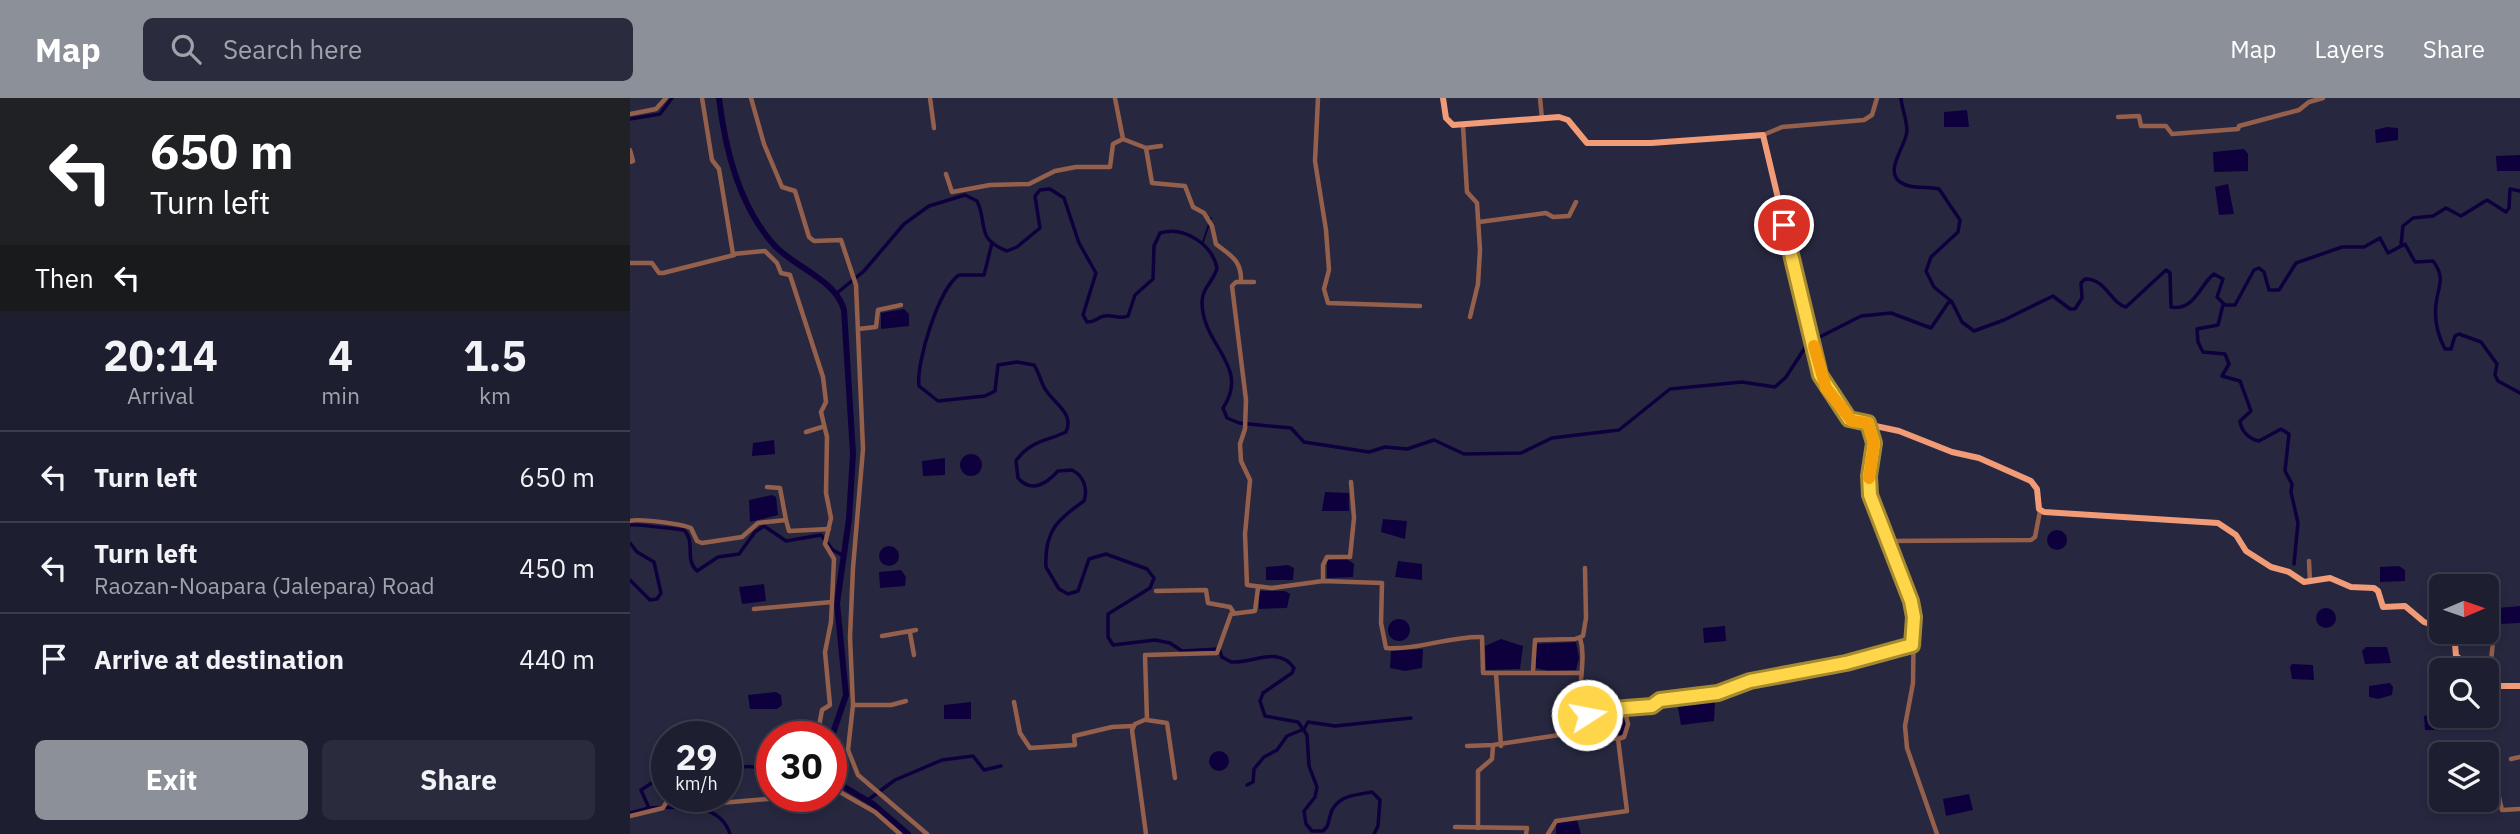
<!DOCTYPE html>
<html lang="en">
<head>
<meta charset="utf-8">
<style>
  :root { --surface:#1d1e30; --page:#2a2b3c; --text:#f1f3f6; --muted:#a0a2ab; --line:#3b3c4c; --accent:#8c9099 }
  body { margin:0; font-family:"IBM Plex Sans",sans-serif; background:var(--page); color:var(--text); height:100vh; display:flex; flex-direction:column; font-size:26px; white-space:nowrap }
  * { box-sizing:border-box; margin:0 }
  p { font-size:23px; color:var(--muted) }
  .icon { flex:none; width:38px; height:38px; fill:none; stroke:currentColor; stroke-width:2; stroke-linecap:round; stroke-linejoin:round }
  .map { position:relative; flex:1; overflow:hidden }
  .details { display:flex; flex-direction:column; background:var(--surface); width:630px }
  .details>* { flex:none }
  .banner { background:#202124; color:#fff; overflow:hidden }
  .needle { width:46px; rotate:88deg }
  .buttons { position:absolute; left:1799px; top:476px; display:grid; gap:14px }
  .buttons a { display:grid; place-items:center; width:70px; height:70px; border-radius:10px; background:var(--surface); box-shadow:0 4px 10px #0003,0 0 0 2px var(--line); font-size:35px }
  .speed { position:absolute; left:21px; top:623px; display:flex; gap:14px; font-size:35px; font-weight:700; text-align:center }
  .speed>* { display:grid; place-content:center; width:91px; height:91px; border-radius:50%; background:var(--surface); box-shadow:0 4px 10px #0003,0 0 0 2px var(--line); line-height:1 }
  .speed small { font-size:18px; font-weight:400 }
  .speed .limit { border:10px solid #d22; background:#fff; color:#111 }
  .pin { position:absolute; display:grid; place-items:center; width:60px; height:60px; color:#fff; margin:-30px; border:4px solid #fff; border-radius:50%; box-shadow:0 2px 7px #0007 }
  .me { position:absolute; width:77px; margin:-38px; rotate:79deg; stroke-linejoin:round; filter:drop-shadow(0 0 5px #0008) }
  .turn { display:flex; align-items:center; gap:24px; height:147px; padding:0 35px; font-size:32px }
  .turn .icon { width:91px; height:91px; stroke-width:2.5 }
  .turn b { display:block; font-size:49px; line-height:60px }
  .then { display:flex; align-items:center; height:66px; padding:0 35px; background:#0003; gap:14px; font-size:26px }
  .eta { display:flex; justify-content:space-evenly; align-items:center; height:119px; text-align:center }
  .eta b { font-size:42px; font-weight:800; line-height:49px }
  .action { display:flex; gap:14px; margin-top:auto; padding:14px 35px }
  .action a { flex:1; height:80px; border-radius:10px; background:var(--accent); color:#fff; font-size:28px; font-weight:800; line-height:80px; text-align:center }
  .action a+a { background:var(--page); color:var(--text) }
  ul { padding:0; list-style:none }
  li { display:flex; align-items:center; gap:21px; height:91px; padding:0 35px; border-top:2px solid var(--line) }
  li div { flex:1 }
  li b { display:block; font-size:26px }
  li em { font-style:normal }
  header { display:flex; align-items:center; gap:42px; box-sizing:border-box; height:98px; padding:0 35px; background:var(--accent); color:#fff }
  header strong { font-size:33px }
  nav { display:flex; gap:38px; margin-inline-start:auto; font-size:24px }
  .search { width:490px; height:63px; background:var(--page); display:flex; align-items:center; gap:18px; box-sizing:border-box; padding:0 24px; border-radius:10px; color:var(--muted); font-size:26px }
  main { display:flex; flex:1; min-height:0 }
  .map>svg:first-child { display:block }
  .water { fill:#0e003c }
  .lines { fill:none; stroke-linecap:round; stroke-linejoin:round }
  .stream { stroke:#0e003c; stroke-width:2 }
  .canal { stroke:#0e003c; stroke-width:3.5 }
  .river { stroke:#0e003c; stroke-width:6 }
  .minor { stroke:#95604b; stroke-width:4.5 }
  .major { stroke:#f29b77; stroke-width:6 }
  .route-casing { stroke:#a68a30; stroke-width:18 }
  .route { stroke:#ffd54a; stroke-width:12 }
  .slow { stroke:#f59e0b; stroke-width:12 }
</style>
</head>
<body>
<header>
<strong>Map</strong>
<div class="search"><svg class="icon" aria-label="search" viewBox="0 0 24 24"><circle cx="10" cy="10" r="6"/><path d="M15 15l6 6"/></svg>Search here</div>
<nav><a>Map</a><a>Layers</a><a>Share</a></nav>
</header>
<main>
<section class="details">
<div class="banner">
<div class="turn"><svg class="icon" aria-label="left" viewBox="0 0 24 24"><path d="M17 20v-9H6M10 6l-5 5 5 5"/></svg><div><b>650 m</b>Turn left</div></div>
<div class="then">Then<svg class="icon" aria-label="left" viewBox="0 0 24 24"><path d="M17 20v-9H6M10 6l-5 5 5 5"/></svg></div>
</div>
<div class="eta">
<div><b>20:14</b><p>Arrival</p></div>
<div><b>4</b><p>min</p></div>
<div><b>1.5</b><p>km</p></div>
</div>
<ul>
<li><svg class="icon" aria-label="left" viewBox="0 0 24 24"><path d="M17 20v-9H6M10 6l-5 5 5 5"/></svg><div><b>Turn left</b></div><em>650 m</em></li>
<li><svg class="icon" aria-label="left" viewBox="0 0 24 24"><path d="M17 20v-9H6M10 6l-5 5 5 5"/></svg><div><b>Turn left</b><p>Raozan-Noapara (Jalepara) Road</p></div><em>450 m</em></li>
<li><svg class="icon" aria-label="arrive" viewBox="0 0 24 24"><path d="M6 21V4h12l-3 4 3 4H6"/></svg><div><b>Arrive at destination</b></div><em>440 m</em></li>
</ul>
<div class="action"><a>Exit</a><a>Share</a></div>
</section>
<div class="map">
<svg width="1890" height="736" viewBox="0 0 1890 736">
  <rect width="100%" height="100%" fill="#272840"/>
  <g class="water">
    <polygon points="1337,12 1339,29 1314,29 1314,14"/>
    <polygon points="1757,29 1768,30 1768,42 1746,45 1745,32"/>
    <polygon points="1614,51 1618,56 1618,73 1584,74 1583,54"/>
    <polygon points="1890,57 1890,73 1867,73 1866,58"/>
    <polygon points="1598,86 1604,116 1589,117 1585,89"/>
    <polygon points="274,211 279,216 279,228 251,231 251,215"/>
    <polygon points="144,342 145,356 122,358 123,345"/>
    <circle cx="341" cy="367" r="11"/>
    <polygon points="315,360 315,377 293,378 292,363"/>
    <polygon points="695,394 719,395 719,413 692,413"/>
    <polygon points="142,397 146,399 148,417 120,424 119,402"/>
    <polygon points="753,421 777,423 775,441 751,434"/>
    <circle cx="1427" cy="442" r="10"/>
    <circle cx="259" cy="458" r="10"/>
    <polygon points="717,461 724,466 723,479 697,480 697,462"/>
    <polygon points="768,463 792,466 792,482 765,479"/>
    <polygon points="658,467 664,470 663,482 636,482 636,469"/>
    <polygon points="1769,468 1775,472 1775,483 1750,484 1750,469"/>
    <polygon points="271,472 276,479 275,488 250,490 249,474"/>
    <polygon points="134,486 136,503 112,506 109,489"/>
    <polygon points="629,493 655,493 660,496 657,510 629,511"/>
    <polygon points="1890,508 1890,525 1868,526 1868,510"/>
    <circle cx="1696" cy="520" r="10"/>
    <circle cx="769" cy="532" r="11"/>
    <polygon points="1095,528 1096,543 1074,545 1073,530"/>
    <polygon points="871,541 893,548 890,571 856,572 855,548"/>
    <polygon points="946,544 949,560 946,572 918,573 906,570 905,546"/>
    <polygon points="1736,549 1757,549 1761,565 1735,566 1732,553"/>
    <polygon points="793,551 792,570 775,573 760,570 761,553"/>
    <polygon points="1662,566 1683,567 1684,582 1662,581 1660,569"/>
    <polygon points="1760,585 1763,589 1762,597 1748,601 1739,599 1739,588"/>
    <polygon points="146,594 151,597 152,607 147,611 120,611 118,597"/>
    <polygon points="1080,599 1085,604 1084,623 1051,627 1047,604"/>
    <polygon points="341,604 341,621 314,621 314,607"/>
    <polygon points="989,613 996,625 994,637 959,636 960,616"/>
    <polygon points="1811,615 1822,618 1823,632 1795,632 1794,618"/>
    <circle cx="589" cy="663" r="10"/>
    <polygon points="1339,696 1343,712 1316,718 1313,701"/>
    <polygon points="947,722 951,736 926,736 926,725"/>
  </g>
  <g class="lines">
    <polyline class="stream" points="573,144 581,120"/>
    <g class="canal">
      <path d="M1271,0C1272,11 1277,22 1277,33C1276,48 1254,72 1270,84C1281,92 1297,88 1309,91L1330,122L1328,134L1301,159L1296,173L1304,189L1321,203"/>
      <polyline points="0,21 30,16 42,0"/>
      <path d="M362,145L354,177H329C309,190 286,264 289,288L308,303L355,298L365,293L368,267L387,264L404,267C409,274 410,282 414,289C422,305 445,314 436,334C417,343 399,343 386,363L388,380C402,396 417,385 428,373L442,372C454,378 458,391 454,403C428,421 414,433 416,469L429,491L438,496L448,493L459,461L476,456L517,471L524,480L520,490L478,516V539L483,547L525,542L540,545L552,553L589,551L592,559L601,564C623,566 648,547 664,570L662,575L633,595L630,603L635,618L668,624L677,637L679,668L687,689L685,699L674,713L676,726L682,733H693C699,728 698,725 700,718C705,697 726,697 742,694L750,702L748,728L744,736"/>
      <polyline points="1771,146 1773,128 1783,120 1803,118 1816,110 1831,118 1857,102 1876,114 1879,110 1880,91 1890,93"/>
      <path d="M207,195L234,173L274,126L299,108L335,97L347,103C358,125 345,141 377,153L387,149L410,130L405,98L410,92L420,91L434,100L449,145L466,175L453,217L457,224C466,224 466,220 474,218C483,216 489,222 498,218L505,197L523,181L524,148L530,135C554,128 582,146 587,170C584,183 572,190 572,204C572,248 621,268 593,310L597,320L609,325L661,330L674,344L739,354L755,349L777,351L804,342L834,356L891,355L922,340L989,332L1040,291L1112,284L1145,289L1156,279L1178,245L1231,218L1261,215L1301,230L1318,205L1322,204L1332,224L1344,233L1374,222L1423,198L1440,211H1445L1452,200L1451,185L1455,181C1477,181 1480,205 1496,209L1536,172L1540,175L1541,209C1565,213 1570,186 1584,176L1593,181L1587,199L1595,207H1605L1624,172L1629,170L1634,174L1639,192H1649L1666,165L1712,149H1734L1750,140L1758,155L1775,146L1785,164L1803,163C1816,180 1808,188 1806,206C1804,223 1807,236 1815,251H1821L1825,238L1829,236L1851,244L1867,266L1865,277L1868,283L1890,295"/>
      <path d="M1593,207L1588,227L1567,231L1568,244L1573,254L1595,256L1599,266L1592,278L1610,283L1621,313L1610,323C1611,333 1619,341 1629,343L1651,331L1659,336L1655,373L1662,386L1661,394L1668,425L1664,466"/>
      <path d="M0,427C5,426 45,431 54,432C66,444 54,461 67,473L88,459L109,456L125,434L134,428L156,443L191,437L203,452L212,457"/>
      <polyline points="0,445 7,454 24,464 31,495 27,501 20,502 0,482"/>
      <polyline points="160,639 170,639"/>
      <path d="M96,672C113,668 126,666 142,675"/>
      <path d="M37,675L11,692L19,710C48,710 89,702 100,736"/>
      <polyline points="617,687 623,684 624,671 634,659 647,652 657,638 674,631 678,624 705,628 781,620"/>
      <polyline points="238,702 265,682 312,662 343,658 354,672 371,668"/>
      <polyline points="0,715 19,710"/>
    </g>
    <g class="river">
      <path d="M89,0C95,51 109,109 145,148C166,170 206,182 214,212L223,356L219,421L207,505L216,597L201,641"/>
      <polyline points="201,681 243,706 278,736"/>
    </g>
    <g class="minor">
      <polyline points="72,0 82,62 89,71 103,156 135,153 147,165 151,175 160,177 193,279 196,304 191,314 197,339 196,395 201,420 195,446 204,461 201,524 195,554 200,607 192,612 187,639"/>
      <polyline points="121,0 134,46 152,89 165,93 179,139 184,143 211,142 226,187 233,351 223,470 220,539 223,607 218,652 228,677 297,736"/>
      <polyline points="300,0 304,30"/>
      <path d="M485,0L493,41L516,50L522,85L555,88L563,109L574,115L582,128L586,146C599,157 612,161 611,184"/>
      <polyline points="688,0 685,63 696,132 699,172 694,191 698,205 790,208"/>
      <polyline points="910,0 912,21"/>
      <polyline points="0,16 26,11 36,0"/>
      <polyline points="1488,19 1509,18 1511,28 1536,28 1542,36 1608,31 1609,28 1669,12 1679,4 1693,0"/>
      <polyline points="833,28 837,94 847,105 850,152 848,186 840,219"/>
      <polyline points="1133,37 1152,29 1234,22 1242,17 1247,0"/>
      <polyline points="516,50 531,48"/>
      <polyline points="0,52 3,63 0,64"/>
      <polyline points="316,76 322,94 360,87 399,86 425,73 446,69 480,69 483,46 493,41"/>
      <polyline points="849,124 916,115 923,119 939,118 946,104"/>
      <polyline points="0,165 22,165 29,175 33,175 104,157"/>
      <path d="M624,184H606L602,188L616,302L615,331L610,346L611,363L620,382L615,436L617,487L642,490L693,483L752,485L751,525L756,550C789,552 819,538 852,539L853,575H951"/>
      <polyline points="228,231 246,229 248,212 271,207"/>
      <polyline points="1238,326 1244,345 1239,378 1240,397 1284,515 1283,585 1275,628 1277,650 1307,736"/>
      <polyline points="176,334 192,329"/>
      <polyline points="137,389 150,390 156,422"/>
      <path d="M0,423C8,420 52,426 61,430L67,443L72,445L112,439L128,425L156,422L159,433L199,431"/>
      <polyline points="1258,443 1401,442 1405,439 1410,413"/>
      <polyline points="1679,463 1680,484"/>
      <polyline points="693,483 693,467 697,459 720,459 724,420 721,384"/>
      <polyline points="526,493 576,492 578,505 600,509 604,515"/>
      <polyline points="124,511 202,504"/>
      <polyline points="280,535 284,557"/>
      <polyline points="252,538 286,532"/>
      <path d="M950,540C958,565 943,595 957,613L1022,608L1030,602L1088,595L1120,583L1216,565L1282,547"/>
      <polyline points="903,573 905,542 945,541 953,538 956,520 955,470"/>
      <polyline points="866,576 871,648"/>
      <polyline points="1859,584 1866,513 1864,489"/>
      <polyline points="384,604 390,635 400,650 445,647 444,638 482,629 503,628"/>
      <polyline points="223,607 261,607 276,603"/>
      <polyline points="952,637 957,613"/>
      <polyline points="837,648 863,647 936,636 988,641"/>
      <polyline points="1881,661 1890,659"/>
      <polyline points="545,680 537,625 517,622 515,557 587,555 601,516 625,513 628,490"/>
      <polyline points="1866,687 1872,712 1890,711"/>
      <polyline points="201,689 245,714 270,736"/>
      <polyline points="0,718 33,710 37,703 90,705 173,698"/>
      <polyline points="825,729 897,730 896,736"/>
      <polyline points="848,730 848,673 862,661 863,648"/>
      <polyline points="516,736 502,632 505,626 517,621"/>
      <polyline points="918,736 926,723 997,713 988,641 994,639 998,626 994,610"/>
    </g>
    <g class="major">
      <polyline points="813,0 816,20 823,27 929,19 938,22 957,45 1021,45 1133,37 1190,277 1222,323 1269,333 1322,354 1349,360 1401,383 1407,391 1409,411 1414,414 1588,425 1606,437 1616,453 1641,469 1659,474 1674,484 1700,480 1721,489 1744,490 1748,493 1753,509 1775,508 1794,524 1811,530"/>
      <polyline points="1824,534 1826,558 1845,572"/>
      <polyline points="1857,582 1867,588 1890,588"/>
    </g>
  </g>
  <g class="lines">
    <defs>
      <polyline id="route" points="957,617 957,613 1022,608 1030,602 1088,595 1120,583 1216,565 1282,547 1284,519 1281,503 1240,397 1239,378 1244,345 1238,325 1219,321 1190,277 1154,127"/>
    </defs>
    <use href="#route" class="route-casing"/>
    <use href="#route" class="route"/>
    <polyline class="slow" points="1184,248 1196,290 1222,323 1238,325 1244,345 1239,380"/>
  </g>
</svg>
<div class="buttons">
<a><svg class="needle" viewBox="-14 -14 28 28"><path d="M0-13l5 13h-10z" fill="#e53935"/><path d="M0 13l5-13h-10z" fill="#a0a2ab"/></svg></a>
<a><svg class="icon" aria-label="search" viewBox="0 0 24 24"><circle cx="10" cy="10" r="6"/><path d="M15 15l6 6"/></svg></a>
<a><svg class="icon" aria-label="layers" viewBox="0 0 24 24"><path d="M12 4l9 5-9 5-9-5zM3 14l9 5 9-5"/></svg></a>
</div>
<div class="speed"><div>29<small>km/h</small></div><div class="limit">30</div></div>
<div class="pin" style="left:1154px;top:127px;background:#d93025"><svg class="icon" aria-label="arrive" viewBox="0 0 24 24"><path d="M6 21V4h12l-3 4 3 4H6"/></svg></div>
<svg class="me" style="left:957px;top:617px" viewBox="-20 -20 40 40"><circle r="17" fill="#ffd54a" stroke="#fff" stroke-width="3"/><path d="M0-11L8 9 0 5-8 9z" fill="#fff"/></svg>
</div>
</main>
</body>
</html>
